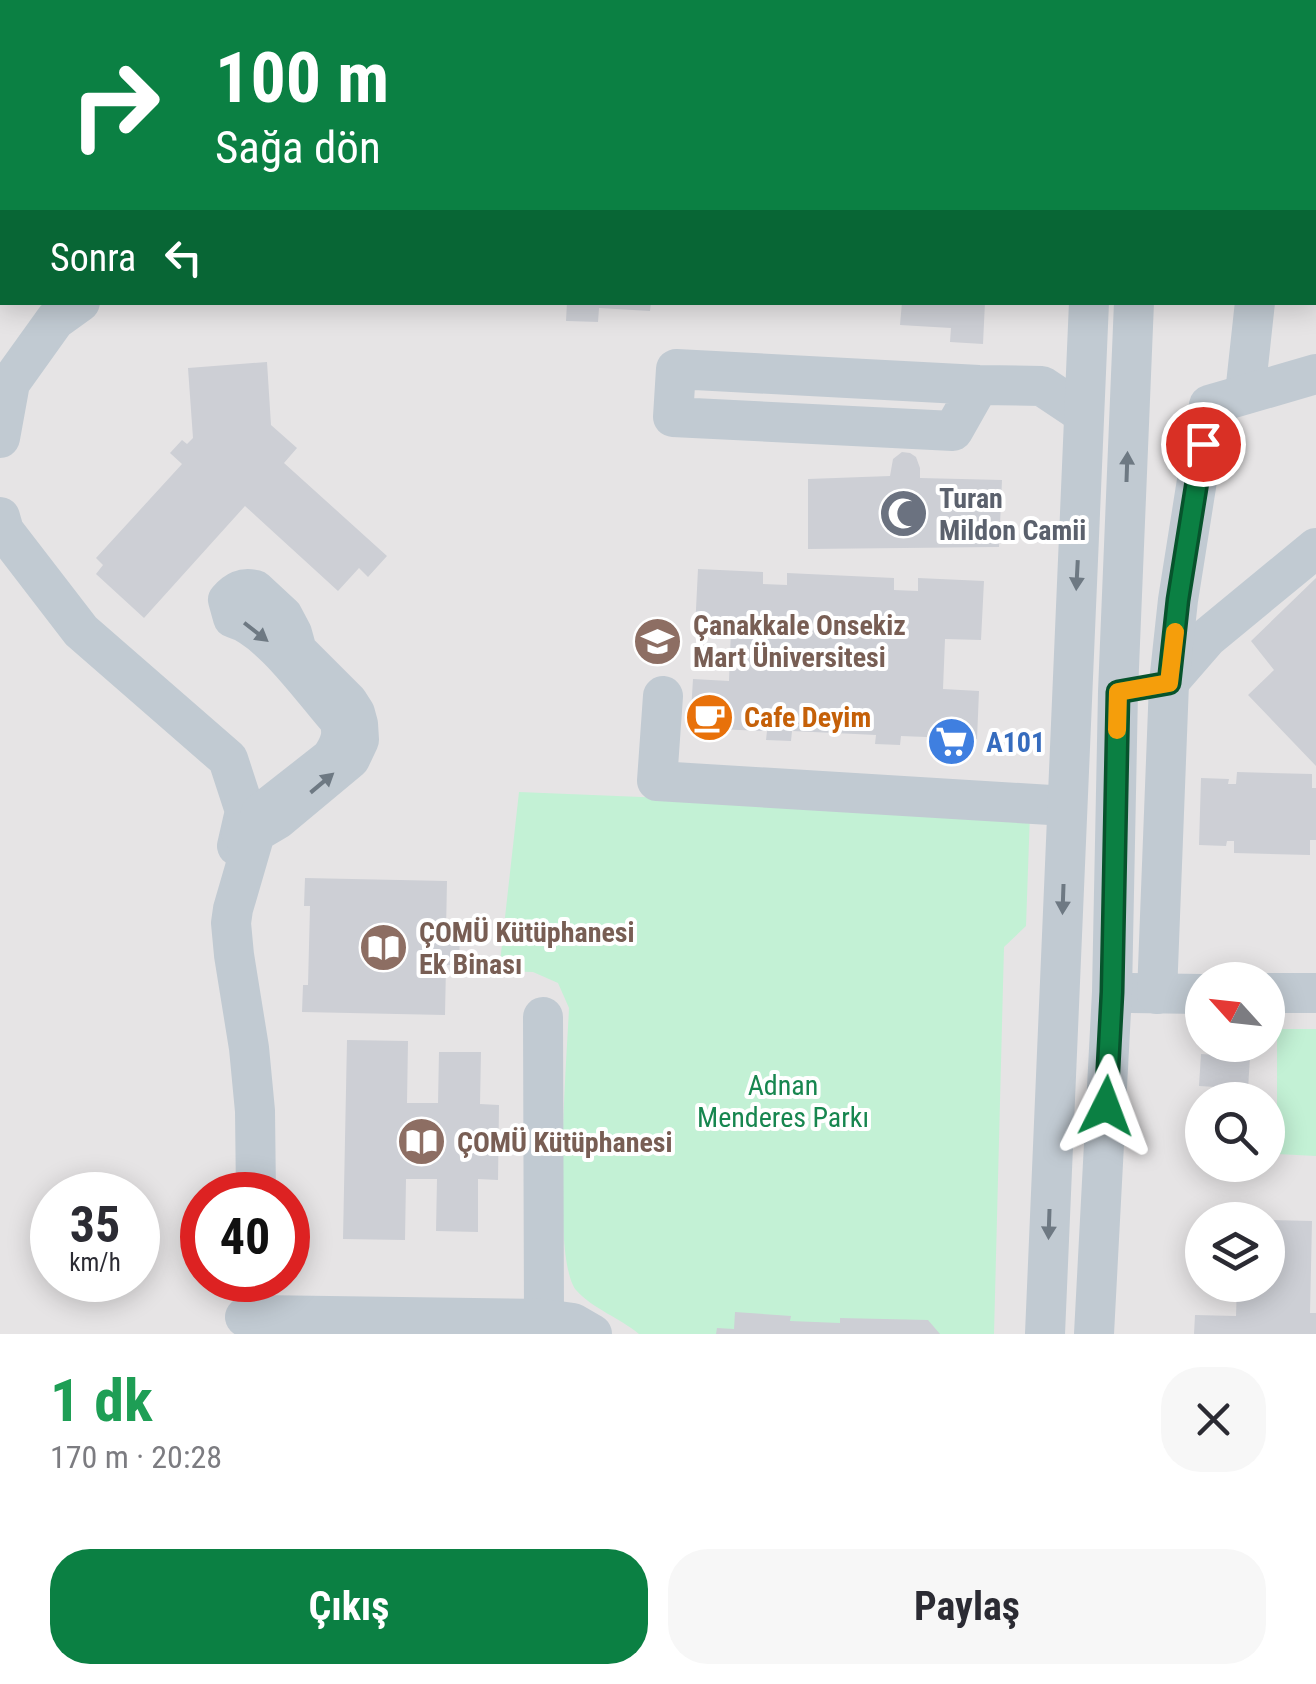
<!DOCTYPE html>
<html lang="tr">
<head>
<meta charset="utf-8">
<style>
  :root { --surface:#fff; --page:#f7f7f7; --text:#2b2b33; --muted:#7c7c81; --accent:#0b8043 }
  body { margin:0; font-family:"Roboto Condensed",sans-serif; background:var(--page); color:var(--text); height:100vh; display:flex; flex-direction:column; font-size:38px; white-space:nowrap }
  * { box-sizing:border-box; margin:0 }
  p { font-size:32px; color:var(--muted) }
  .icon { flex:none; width:55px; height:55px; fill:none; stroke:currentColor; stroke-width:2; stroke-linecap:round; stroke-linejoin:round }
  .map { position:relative; height:1334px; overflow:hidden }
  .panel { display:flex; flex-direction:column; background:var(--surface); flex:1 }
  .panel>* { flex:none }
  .top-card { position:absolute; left:0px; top:0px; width:1318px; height:305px; box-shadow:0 5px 25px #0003; background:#0b8043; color:#fff; overflow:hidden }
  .needle { width:65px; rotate:297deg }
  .fabs { position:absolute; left:1185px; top:962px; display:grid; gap:20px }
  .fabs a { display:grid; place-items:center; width:100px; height:100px; border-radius:50%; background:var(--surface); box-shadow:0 5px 25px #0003; font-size:50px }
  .speed { position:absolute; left:30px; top:1172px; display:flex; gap:20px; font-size:50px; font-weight:700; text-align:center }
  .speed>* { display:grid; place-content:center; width:130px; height:130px; border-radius:50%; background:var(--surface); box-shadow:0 5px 25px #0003; line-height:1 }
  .speed small { font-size:25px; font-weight:400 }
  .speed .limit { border:15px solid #d22; background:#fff; color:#111 }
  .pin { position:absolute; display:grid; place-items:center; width:85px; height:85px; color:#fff; margin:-42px; border:5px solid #fff; border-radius:50%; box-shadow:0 2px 10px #0007 }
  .me { position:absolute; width:110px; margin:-55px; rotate:3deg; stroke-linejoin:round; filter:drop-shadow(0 0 8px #0008) }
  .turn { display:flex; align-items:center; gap:35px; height:210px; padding:0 50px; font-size:45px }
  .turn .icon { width:130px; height:130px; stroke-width:2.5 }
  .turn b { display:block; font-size:70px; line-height:85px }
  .then { display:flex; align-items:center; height:95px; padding:0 50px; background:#0003; gap:20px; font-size:38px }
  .round { display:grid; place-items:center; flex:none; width:105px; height:105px; border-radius:40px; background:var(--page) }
  .overview { display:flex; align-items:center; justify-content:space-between; height:170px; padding:0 50px }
  h1 { font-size:60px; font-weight:700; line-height:75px; color:#1e9e55 }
  .button { display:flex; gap:20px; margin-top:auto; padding:20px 50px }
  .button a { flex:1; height:115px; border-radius:40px; background:var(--accent); color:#fff; font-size:40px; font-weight:700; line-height:115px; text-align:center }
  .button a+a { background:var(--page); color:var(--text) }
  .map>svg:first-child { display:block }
  .education { fill:#e6e4e5; fill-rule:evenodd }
  .green { fill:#c3f1d5 }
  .building { fill:#cdcfd5 }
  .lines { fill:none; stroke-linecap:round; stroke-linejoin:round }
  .minor { stroke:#c1cad2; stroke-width:40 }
  .oneway { fill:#6e7983 }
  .route-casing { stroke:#07532c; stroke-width:25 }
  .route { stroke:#0b8043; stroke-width:18 }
  .slow { stroke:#f59e0b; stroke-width:18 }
  .labels { text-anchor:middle; stroke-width:8; stroke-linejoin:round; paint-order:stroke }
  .worship-label { font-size:28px; font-weight:bold; fill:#5b616d; stroke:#fff; text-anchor:start }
  .education-label { font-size:28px; font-weight:bold; fill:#785e54; stroke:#fff; text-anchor:start }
  .food-label { font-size:28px; font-weight:bold; fill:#c56008; stroke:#fff; text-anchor:start }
  .shop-label { font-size:28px; font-weight:bold; fill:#366cbe; stroke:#fff; text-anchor:start }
  .park-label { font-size:28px; fill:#17864f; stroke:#fff }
</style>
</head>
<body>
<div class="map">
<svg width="1316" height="1334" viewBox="0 0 1316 1334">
  <rect width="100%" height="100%" fill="#f5f3f3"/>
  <path class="education" d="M0,0H1316V1334H0ZM2,2H1315V302H2ZM1202,980H1268V1045H1202ZM1202,1100H1268V1165H1202ZM52,1195H138V1280H52ZM202,1195H288V1280H202ZM1202,1220H1268V1285H1202Z"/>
  <g class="green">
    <path d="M519,792L1030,813L1026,926L1004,947L994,1334H639C620,1318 593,1309 576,1290C551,1260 567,1056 569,1008L558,983L533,972L499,971Z"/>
    <polygon points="1277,1029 1316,1029 1316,1156 1277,1154"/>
  </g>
  <g class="building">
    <polygon points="567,302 651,302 650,311 599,308 598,322 566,321"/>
    <polygon points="902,302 985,302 983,344 950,342 951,328 900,325"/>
    <polygon points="267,362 271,425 297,448 284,463 387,556 368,577 359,568 338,591 245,506 144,618 96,574 103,565 96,558 182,464 170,453 182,440 187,444 193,438 188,368"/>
    <polygon points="902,452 910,453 916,457 920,468 920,478 1002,480 999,547 808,549 808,479 890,476 893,459"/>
    <polygon points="698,569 763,572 763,584 787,585 787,573 894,578 894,590 918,591 918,578 984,581 981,640 945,639 943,689 979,691 977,739 901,736 900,745 875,744 876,735 792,731 791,741 766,740 767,731 690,728 693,679 729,681 731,630 695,629"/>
    <polygon points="1316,578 1316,766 1248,695 1274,670 1251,641"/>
    <polygon points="1237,772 1312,774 1312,788 1316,788 1316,840 1310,840 1310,855 1234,853 1234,841 1227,841 1226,846 1199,845 1201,778 1229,779 1228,784 1236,784"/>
    <polygon points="305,878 447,881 446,931 460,931 459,965 446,965 445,1015 302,1012 303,985 308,985 310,906 304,906"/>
    <polygon points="347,1040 408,1041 407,1103 438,1103 439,1052 481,1052 480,1104 499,1105 498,1180 478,1179 478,1232 436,1231 437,1179 406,1179 405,1240 343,1239"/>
    <polygon points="1201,1054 1250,1057 1248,1089 1199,1086"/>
    <polygon points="1268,1220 1312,1221 1310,1313 1316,1313 1316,1334 1194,1334 1195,1315 1236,1316 1237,1285 1268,1285"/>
    <polygon points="735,1312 791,1316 790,1321 840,1323 840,1318 928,1320 940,1334 716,1334 717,1328 734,1329"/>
  </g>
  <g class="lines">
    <g class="minor">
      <polyline points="1101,0 1101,2"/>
      <polyline points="935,2 962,0"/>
      <polyline points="1146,2 1146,0"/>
      <polyline points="1315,258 1316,258"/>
      <polyline points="979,385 953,431 673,417 676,369 979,385 1042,386 1084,414"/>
      <polyline points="1245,394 1255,302"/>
      <polyline points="0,438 10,383 55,320 80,302"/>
      <polyline points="0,517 4,531 81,631 228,759 245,811 237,846"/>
      <polyline points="1168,683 1208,637 1316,548"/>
      <polyline points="663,696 657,781 1067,806"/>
      <path d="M241,832H256L278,819L350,759L359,740L358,724L355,713L348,702L297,651L292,633L283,616L255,590C243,587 236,591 228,600L233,618C270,628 313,691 339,720C344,734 340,745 331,758L261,813L233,909L231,923L234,955L249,1048L255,1111L256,1195"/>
      <polyline points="1131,993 1202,994"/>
      <polyline points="1268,993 1316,993"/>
      <polyline points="1157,994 1169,683 1178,600 1209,405 1316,374"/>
      <polyline points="543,1017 544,1319"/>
      <polyline points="245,1317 257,1315 544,1319 573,1323 592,1334"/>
      <polyline points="1045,1334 1089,302"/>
      <polyline points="1094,1334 1112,992 1118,692 1134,302"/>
    </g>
  </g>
  <defs><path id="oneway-solid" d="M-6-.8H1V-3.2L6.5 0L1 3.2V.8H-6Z" transform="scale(2.5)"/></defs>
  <g class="oneway">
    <use href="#oneway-solid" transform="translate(1127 467) rotate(-88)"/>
    <use href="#oneway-solid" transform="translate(1077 575) rotate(93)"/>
    <use href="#oneway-solid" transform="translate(256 632) rotate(38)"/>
    <use href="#oneway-solid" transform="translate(322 783) rotate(-40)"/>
    <use href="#oneway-solid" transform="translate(1063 899) rotate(92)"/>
    <use href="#oneway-solid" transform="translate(1049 1224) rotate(92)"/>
  </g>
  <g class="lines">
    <defs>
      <polyline id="route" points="1106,1106 1112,992 1118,692 1169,683 1178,600 1203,444"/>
    </defs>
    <use href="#route" class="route-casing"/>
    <use href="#route" class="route"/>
    <polyline class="slow" points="1117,730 1118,692 1169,683 1175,632"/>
  </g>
  <defs>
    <symbol id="mosque-disc" viewBox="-11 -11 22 22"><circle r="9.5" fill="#6b7280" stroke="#fff"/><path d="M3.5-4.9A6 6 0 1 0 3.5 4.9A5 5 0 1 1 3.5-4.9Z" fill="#fff"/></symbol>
    <symbol id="university-disc" viewBox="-11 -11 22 22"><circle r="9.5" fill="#8d6e63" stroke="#fff"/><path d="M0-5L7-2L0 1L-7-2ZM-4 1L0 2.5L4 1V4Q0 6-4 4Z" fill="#fff"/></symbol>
    <symbol id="cafe-disc" viewBox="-11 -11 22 22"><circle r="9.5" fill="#e8710a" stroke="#fff"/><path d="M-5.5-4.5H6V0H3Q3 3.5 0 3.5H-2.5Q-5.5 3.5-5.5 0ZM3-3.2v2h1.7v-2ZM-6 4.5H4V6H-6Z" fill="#fff"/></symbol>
    <symbol id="supermarket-disc" viewBox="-11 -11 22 22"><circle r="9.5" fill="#3f7fe0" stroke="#fff"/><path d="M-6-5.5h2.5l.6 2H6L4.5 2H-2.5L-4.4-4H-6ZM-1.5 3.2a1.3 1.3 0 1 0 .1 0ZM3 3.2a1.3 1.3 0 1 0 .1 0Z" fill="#fff"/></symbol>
    <symbol id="library-disc" viewBox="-11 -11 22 22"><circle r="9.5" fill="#8d6e63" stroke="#fff"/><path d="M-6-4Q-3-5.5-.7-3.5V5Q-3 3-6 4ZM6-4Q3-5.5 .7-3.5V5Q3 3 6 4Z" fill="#fff"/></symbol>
  </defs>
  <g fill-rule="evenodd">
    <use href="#mosque-disc" x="876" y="486" width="55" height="55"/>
    <use href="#university-disc" x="630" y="614" width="55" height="55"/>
    <use href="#cafe-disc" x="682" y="690" width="55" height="55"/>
    <use href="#supermarket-disc" x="924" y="714" width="55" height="55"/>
    <use href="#library-disc" x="356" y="920" width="55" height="55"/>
    <use href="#library-disc" x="394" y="1114" width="55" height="55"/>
  </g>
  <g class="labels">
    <g class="worship-label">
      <text x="939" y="508">Turan<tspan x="939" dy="32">Mildon Camii</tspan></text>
    </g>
    <g class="education-label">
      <text x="693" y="635">Çanakkale Onsekiz<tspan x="693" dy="32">Mart Üniversitesi</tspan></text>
      <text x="419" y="942">ÇOMÜ Kütüphanesi<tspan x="419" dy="32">Ek Binası</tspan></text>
      <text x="457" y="1152">ÇOMÜ Kütüphanesi</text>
    </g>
    <g class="food-label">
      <text x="744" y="727">Cafe Deyim</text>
    </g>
    <g class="shop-label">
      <text x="986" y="752">A101</text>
    </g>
    <g class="park-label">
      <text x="783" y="1095">Adnan<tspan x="783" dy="32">Menderes Parkı</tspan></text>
    </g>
  </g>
</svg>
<div class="fabs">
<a><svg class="needle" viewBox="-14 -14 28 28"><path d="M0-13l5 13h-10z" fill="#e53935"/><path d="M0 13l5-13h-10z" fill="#7c7c81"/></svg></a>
<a><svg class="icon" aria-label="search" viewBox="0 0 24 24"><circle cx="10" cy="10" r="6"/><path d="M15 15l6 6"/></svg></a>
<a><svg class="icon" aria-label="layers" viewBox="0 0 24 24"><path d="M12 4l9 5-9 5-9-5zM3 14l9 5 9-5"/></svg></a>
</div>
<div class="speed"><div>35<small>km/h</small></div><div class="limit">40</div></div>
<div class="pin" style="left:1203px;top:444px;background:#d93025"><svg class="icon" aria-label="arrive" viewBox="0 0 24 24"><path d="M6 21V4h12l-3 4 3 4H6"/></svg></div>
<svg class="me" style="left:1106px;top:1106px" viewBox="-20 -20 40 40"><path d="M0-17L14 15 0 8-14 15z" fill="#0b8043" stroke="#fff" stroke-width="4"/></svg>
<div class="top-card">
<div class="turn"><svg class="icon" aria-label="right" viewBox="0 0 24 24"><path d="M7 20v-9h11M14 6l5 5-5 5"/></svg><div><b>100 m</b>Sağa dön</div></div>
<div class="then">Sonra<svg class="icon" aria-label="left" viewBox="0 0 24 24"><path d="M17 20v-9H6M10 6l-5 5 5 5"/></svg></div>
</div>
</div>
<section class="panel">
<div class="overview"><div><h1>1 dk</h1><p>170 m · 20:28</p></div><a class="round"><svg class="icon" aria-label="close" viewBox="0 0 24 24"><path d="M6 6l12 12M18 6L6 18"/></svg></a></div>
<div class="button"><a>Çıkış</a><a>Paylaş</a></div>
</section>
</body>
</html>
